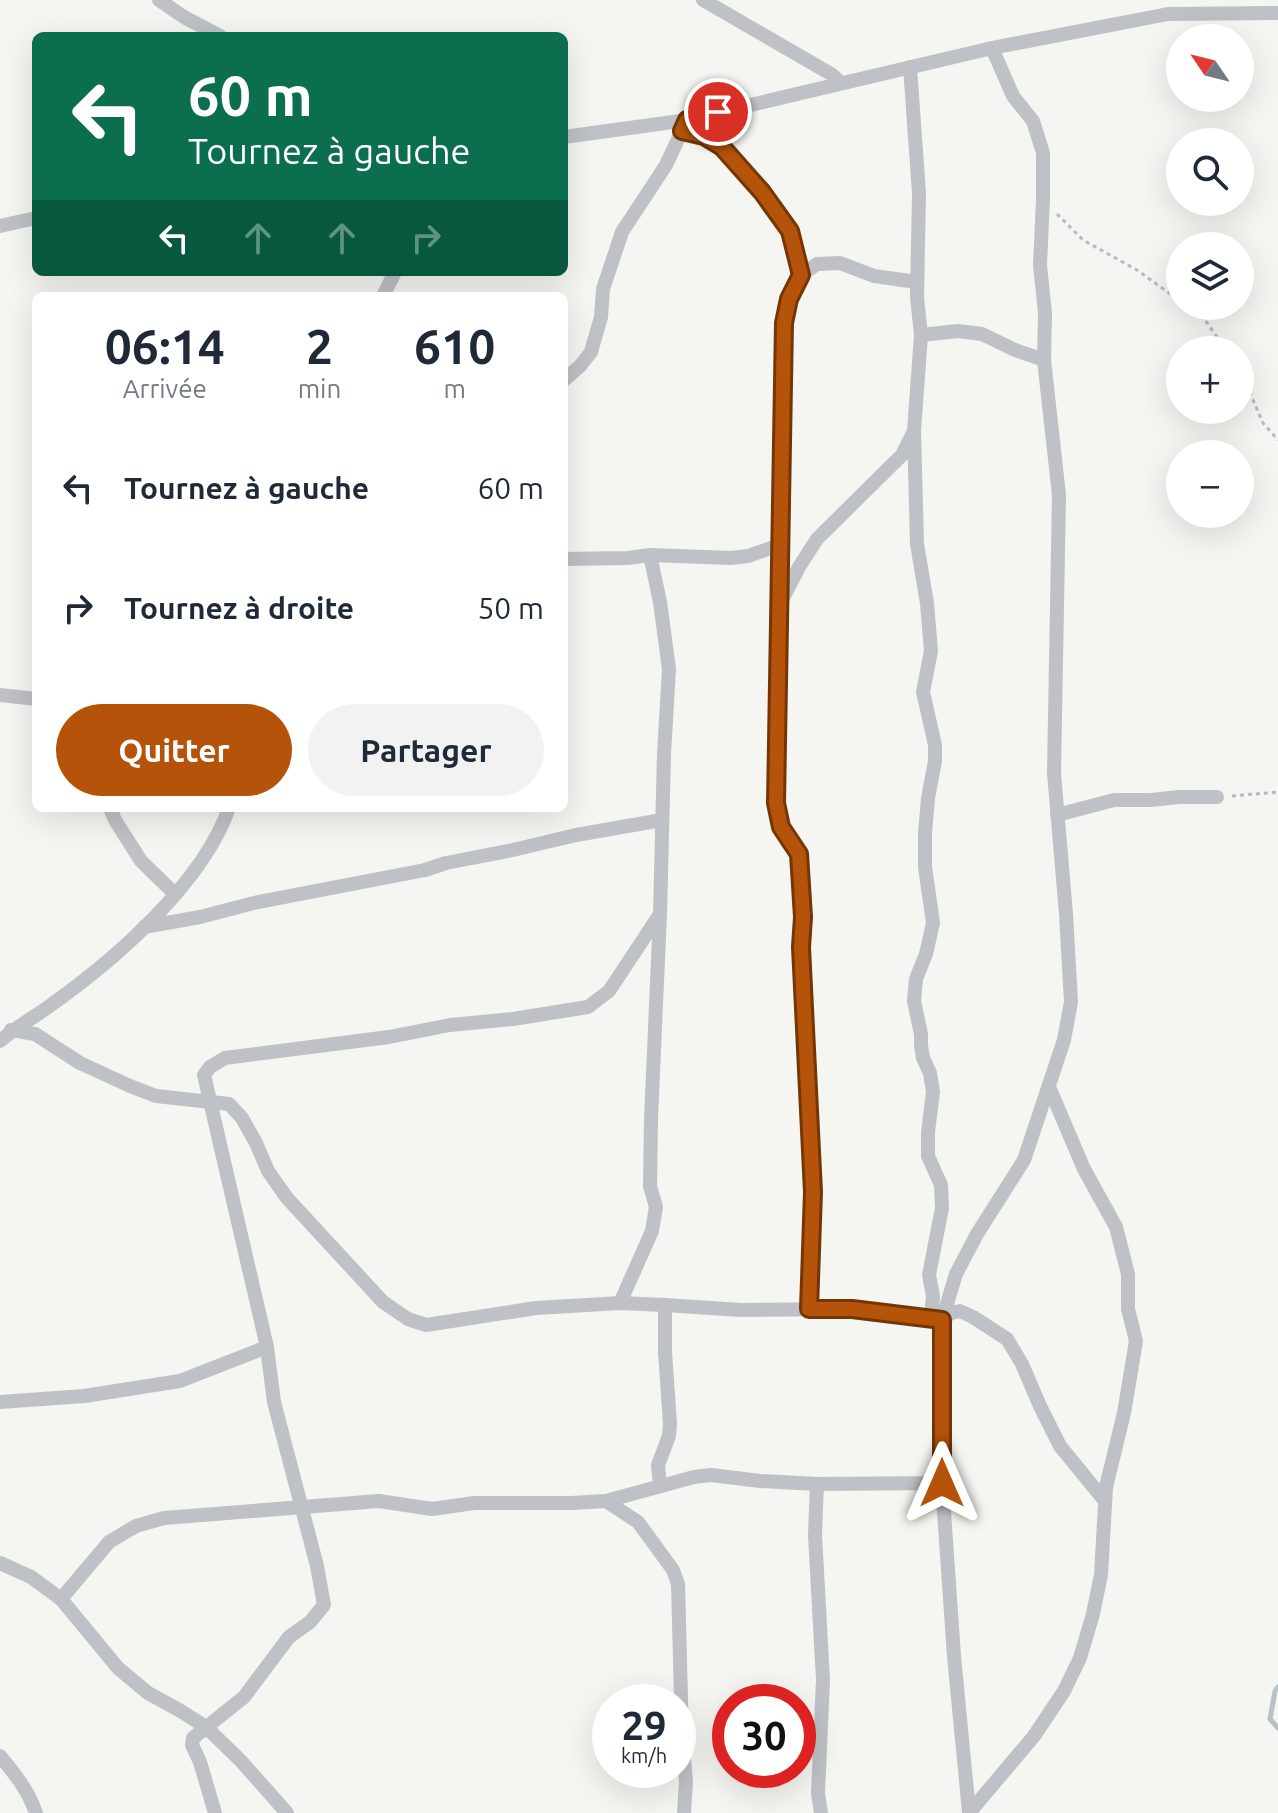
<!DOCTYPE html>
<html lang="fr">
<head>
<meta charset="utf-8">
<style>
  :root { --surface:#fff; --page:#f2f2f3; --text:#1f2937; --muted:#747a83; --accent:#b45309 }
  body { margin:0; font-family:Ubuntu,sans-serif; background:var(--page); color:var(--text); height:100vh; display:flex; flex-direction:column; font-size:30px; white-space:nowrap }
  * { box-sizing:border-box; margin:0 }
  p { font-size:26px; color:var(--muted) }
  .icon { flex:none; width:44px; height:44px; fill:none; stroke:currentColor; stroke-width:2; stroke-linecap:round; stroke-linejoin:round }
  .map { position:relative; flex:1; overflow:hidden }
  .panel { position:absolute; left:32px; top:292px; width:536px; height:520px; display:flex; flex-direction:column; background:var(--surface); border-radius:12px; box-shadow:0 8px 32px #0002 }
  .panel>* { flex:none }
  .banner { position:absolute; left:32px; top:32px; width:536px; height:244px; border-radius:12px; box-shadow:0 8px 32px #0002; background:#0b6e4f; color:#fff; overflow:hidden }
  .needle { width:52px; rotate:305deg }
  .controls { position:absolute; left:1166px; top:24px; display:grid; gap:16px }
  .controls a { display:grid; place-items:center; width:88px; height:88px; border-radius:50%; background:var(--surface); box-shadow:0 8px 32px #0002; font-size:40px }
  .speed { position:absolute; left:592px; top:1684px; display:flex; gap:16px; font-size:40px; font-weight:700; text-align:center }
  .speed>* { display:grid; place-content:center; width:104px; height:104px; border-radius:50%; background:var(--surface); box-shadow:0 8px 32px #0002; line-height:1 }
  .speed small { font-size:20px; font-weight:400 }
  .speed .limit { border:12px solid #d22; background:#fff; color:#111 }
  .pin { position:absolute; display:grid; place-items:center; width:68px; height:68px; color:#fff; margin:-34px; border:4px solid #fff; border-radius:50%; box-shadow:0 2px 8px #0007 }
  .me { position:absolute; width:88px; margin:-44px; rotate:0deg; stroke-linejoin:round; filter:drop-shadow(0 0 6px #0008) }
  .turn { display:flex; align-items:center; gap:28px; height:168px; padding:0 24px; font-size:36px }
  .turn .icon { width:104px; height:104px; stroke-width:2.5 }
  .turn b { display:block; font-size:56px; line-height:68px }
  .lanes { display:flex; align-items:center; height:76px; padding:0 24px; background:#0003; justify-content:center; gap:40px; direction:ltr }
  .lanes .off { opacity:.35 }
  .eta { display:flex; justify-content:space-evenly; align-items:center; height:136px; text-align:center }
  .eta b { font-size:48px; font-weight:600; line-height:56px }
  .cta { display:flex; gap:16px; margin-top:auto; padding:16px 24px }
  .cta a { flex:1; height:92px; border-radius:48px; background:var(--accent); color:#fff; font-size:32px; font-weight:600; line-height:92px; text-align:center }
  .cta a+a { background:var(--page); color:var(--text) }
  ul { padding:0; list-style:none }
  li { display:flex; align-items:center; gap:24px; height:120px; padding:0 24px }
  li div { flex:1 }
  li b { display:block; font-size:30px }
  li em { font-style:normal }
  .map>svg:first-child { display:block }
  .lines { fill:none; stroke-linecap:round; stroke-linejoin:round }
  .stream { stroke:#b8c2c7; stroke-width:5 }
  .path { stroke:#b8babd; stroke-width:3; stroke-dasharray:4 4; stroke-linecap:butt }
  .minor { stroke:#bec1c5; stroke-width:14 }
  .route-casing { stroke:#753606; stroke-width:20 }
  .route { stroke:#b45309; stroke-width:14 }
</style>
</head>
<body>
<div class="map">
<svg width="1278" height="1813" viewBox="0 0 1278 1813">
  <rect width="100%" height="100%" fill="#f5f5f1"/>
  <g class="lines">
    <polyline class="stream" points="1278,1687 1275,1691 1270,1719 1278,1728"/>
    <g class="path">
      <polyline points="1057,214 1083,240 1137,270 1180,301"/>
      <polyline points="1187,306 1205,320 1226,350"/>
      <polyline points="1240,370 1263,423 1278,440"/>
      <polyline points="1232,796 1278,792"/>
    </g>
    <g class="minor">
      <polyline points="159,0 184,17 220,36"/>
      <polyline points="703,0 831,74 841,83"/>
      <polyline points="910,67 919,193 917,297 921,335 958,331 982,334 1015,350 1044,360"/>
      <polyline points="682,131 704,136 722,147 762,192 790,231 801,275"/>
      <polyline points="564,137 687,120 992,48 1168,14 1278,13"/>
      <polyline points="0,226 36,218"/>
      <polyline points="383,296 395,272"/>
      <polyline points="564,380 580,366 591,352 601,317 603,289 622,232 666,165 687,120"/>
      <polyline points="914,431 917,544 927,603 931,651 923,692 935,745 935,761 928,798 925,833 925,867 933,923 926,954 916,979 914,1001 921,1034 921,1045 923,1058 930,1073 933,1092 928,1132 928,1156 941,1185 942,1208 929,1275 933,1296 931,1318"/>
      <polyline points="564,559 628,558 650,555 731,558 748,556 782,544"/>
      <polyline points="783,598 799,567 817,539 902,455 914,431 921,335"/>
      <polyline points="0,695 36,699"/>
      <polyline points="110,808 115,820 141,861 175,894"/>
      <polyline points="1057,815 1114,800 1151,800 1179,797 1217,797"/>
      <polyline points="144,927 200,917 254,903 425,870 446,863 513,850 576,835 662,820"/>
      <polyline points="11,1030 35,1034 80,1063 130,1086 156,1096 229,1104 242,1118 256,1143 268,1171 287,1198 383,1302 408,1319 426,1325 536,1308 620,1303 665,1305"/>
      <path d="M0,1041C17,1026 37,1016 55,1002C118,957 203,882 229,808"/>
      <polyline points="620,1303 652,1231 656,1207 650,1186 651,1119 660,914 664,754 669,669 660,602 650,555"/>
      <polyline points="809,1309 813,1192 801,947 803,917 799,854 781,827 776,803 781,602 784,323 789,299 801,275 817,264 840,263 874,276 917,282"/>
      <polyline points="0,1402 84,1396 180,1381 267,1347"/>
      <polyline points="942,1483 954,1656 969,1812"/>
      <polyline points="660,1485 658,1465 669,1436 670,1424 665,1352 665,1305 741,1310 852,1309 942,1320 951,1313 960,1311 973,1317 1007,1339 1022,1364 1040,1406 1060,1446 1105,1501"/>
      <polyline points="606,1501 638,1522 673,1570 678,1584 682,1736 686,1781 684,1813"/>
      <polyline points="0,1563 31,1577 61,1599 118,1668 148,1693 179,1710 206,1727 241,1761 287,1813"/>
      <polyline points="61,1599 109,1542 136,1526 164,1518 379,1501 432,1509 474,1503 571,1503 606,1501 694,1477 711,1475 760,1481 817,1484"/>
      <path d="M0,1756C15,1774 28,1790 36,1813"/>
      <polyline points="215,1813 200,1762 192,1745 193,1738 244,1697 289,1637 310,1622 324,1605 317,1566 274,1402 267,1347 204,1075 210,1067 225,1058 389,1037 450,1025 513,1019 588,1007 609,991 660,914"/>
      <polyline points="821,1813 818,1793 823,1680 815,1535 817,1484 942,1483 942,1320 956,1274 977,1234 1024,1160 1064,1040 1071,1002 1066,914 1054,773 1059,495 1044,360 1045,313 1040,265 1043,200 1043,153 1033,121 1013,96 992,48"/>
      <polyline points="969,1813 1034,1736 1064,1691 1080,1658 1093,1614 1101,1575 1106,1487 1124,1413 1136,1341 1128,1309 1128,1274 1116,1227 1084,1169 1049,1087"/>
    </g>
  </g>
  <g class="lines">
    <defs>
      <polyline id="route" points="718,112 687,120 682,131 704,136 722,147 762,192 790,231 801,275 789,299 784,323 776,803 781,827 799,854 803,917 801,947 813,1192 809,1309 852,1309 942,1320 942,1483"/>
    </defs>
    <use href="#route" class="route-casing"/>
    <use href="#route" class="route"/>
  </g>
</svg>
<div class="controls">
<a><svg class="needle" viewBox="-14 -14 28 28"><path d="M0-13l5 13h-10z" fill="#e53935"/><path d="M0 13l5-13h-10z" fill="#747a83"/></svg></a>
<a><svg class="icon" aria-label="search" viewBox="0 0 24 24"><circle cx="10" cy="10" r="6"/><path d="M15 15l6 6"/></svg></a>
<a><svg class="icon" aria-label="layers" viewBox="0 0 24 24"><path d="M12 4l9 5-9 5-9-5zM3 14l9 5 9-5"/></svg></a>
<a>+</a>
<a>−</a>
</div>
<div class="speed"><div>29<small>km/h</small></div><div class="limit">30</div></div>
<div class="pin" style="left:718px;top:112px;background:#d93025"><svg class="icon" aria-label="arrive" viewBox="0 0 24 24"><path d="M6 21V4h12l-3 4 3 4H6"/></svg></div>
<svg class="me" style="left:942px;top:1483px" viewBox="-20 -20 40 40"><path d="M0-17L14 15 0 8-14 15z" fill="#b45309" stroke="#fff" stroke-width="4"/></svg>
<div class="banner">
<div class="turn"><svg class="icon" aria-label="left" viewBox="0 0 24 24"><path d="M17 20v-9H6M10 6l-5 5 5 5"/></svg><div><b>60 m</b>Tournez à gauche</div></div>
<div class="lanes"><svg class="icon" aria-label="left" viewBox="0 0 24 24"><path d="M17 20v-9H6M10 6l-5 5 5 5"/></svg><svg class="icon off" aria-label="ahead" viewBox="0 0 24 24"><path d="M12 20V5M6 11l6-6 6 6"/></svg><svg class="icon off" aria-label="ahead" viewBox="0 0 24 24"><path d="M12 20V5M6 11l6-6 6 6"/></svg><svg class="icon off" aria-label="right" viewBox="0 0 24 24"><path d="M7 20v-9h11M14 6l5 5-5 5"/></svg></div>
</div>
<section class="panel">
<div class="eta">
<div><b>06:14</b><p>Arrivée</p></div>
<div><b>2</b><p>min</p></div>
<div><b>610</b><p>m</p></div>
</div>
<ul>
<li><svg class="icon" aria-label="left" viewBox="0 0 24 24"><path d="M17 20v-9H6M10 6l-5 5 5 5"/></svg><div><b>Tournez à gauche</b></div><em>60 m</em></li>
<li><svg class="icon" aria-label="right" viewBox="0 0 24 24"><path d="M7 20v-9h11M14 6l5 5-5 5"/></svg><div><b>Tournez à droite</b></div><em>50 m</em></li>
</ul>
<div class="cta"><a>Quitter</a><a>Partager</a></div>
</section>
</div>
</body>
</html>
